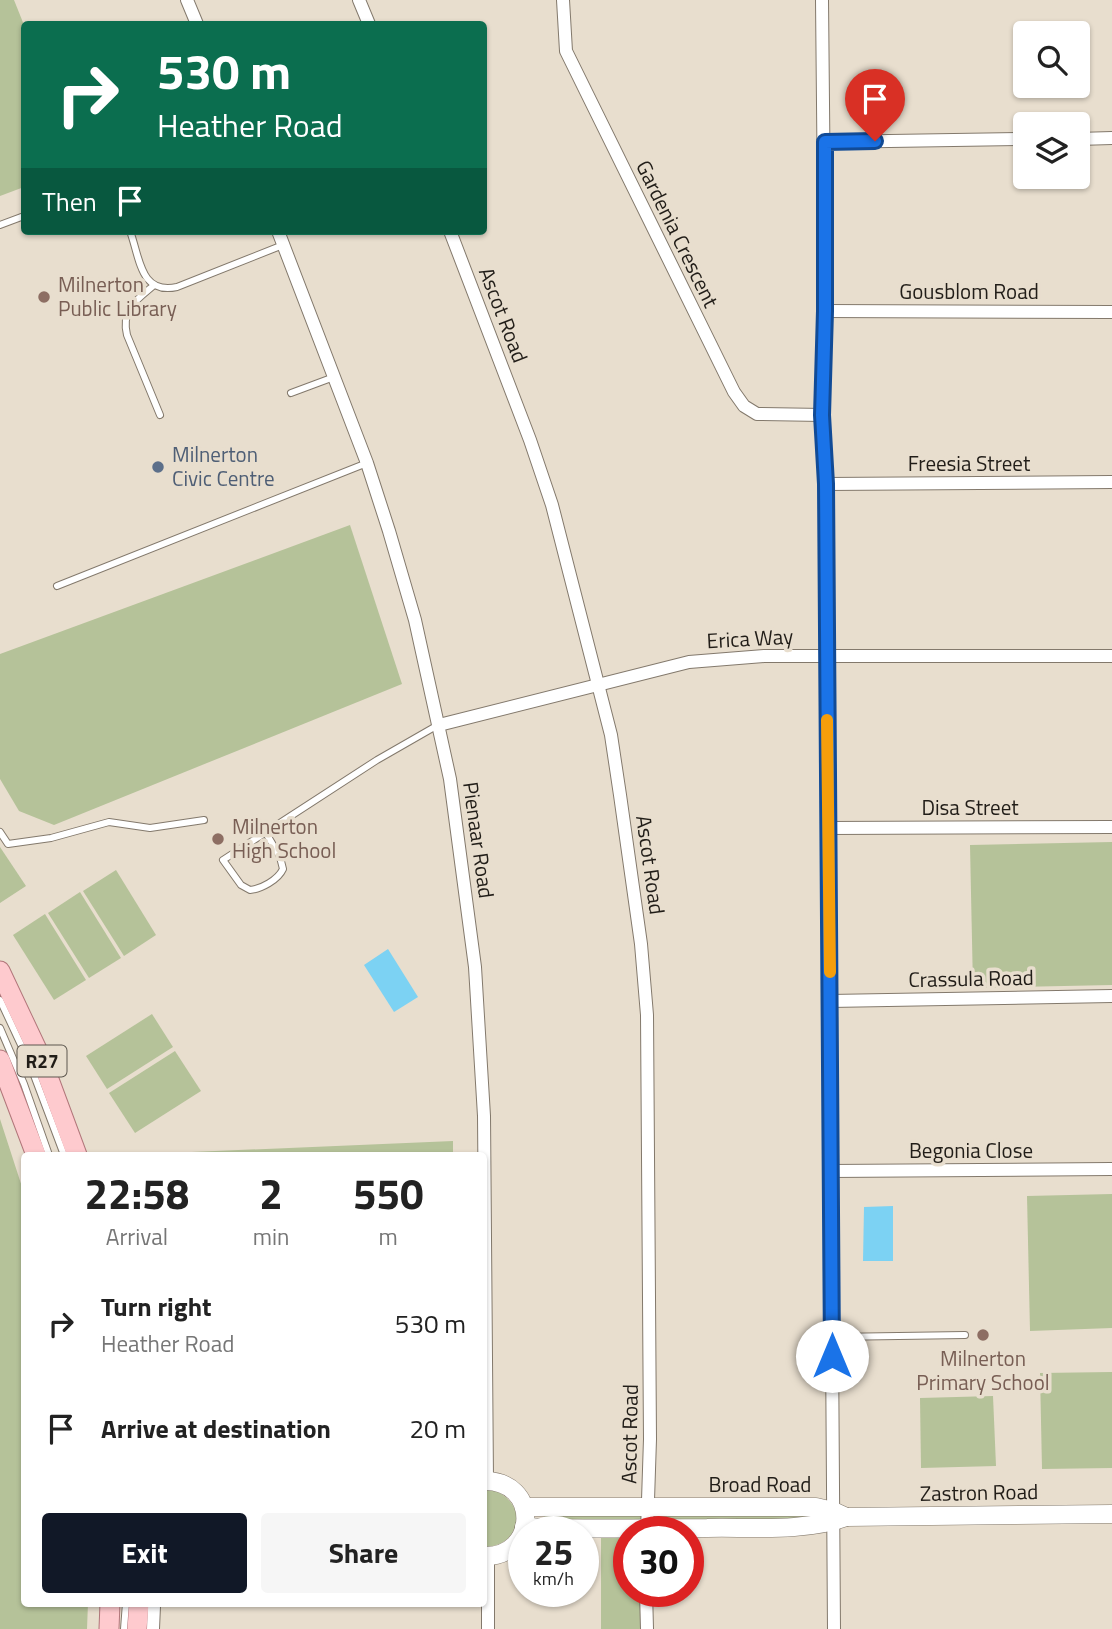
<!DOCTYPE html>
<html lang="en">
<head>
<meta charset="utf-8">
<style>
  :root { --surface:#fff; --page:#f6f6f6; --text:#222; --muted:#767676; --accent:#111827 }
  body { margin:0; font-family:"Titillium Web",sans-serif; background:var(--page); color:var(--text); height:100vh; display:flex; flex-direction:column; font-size:26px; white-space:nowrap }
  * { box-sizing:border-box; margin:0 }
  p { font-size:23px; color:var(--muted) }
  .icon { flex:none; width:38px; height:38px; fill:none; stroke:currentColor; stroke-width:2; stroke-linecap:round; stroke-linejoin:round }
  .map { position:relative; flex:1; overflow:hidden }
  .panel { position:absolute; left:21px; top:1152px; width:466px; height:455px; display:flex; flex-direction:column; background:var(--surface); border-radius:7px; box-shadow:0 2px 5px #0004 }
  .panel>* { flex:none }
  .top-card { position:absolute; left:21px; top:21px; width:466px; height:214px; border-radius:7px; box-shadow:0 2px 5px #0004; background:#0b6e4f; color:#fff; overflow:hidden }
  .buttons { position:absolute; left:1013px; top:21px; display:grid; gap:14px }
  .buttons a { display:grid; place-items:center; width:77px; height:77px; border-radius:7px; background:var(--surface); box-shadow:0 2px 5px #0004; font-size:35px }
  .speed { position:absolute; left:508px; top:1516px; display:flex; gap:14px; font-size:35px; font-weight:700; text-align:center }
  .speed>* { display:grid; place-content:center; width:91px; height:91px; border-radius:50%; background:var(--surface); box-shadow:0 2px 5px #0004; line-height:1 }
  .speed small { font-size:18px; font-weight:400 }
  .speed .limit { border:10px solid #d22; background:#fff; color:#111 }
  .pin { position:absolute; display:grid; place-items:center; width:60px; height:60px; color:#fff; margin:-72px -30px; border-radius:50% 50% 50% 0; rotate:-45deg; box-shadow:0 0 7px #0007 }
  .pin .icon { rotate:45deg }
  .me { position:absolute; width:77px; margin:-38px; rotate:0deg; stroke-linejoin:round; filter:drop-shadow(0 0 5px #0008) }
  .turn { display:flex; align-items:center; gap:24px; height:147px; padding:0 21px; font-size:32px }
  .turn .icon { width:91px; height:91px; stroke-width:2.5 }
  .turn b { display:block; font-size:49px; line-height:60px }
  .then { display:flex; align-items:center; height:66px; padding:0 21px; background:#0003; gap:14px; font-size:26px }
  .eta { display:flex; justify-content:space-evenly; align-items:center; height:119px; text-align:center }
  .eta b { font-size:42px; font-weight:700; line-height:49px }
  .action { display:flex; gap:14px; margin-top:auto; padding:14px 21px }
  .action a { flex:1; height:80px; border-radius:7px; background:var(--accent); color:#fff; font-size:28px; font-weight:700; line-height:80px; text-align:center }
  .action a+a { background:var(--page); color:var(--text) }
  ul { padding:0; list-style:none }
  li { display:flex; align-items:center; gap:21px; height:105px; padding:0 21px }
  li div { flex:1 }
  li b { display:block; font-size:26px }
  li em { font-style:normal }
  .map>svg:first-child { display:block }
  .green { fill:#b5c299 }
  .water { fill:#7cd2f3 }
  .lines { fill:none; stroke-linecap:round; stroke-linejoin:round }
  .lane-casing { stroke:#83796c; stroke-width:8 }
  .street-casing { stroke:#83796c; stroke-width:14 }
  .secondary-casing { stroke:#83796c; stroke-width:19 }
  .primary-casing { stroke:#b1767a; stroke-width:21 }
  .lane { stroke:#fff; stroke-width:6 }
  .street { stroke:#fff; stroke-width:12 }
  .secondary { stroke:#fff; stroke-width:18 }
  .primary { stroke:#fecace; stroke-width:19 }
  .route-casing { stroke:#114b97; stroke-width:18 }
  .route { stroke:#1a73e8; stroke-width:12 }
  .slow { stroke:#f59e0b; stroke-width:12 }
  .education-dot { fill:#8d6e63; stroke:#e8dece; stroke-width:2.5 }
  .service-dot { fill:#5c6f8a; stroke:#e8dece; stroke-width:2.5 }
  .labels { text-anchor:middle; stroke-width:7; stroke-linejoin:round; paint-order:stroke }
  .shield { fill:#e8dece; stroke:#5d574f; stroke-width:2 }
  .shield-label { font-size:19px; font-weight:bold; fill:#211d18 }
  .street-label { font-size:21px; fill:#211d18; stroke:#e8dece }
  .education-label { font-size:21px; fill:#785e54; stroke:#e8dece; text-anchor:start }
  .service-label { font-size:21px; fill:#4e5e75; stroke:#e8dece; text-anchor:start }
</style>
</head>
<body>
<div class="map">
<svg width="1112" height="1629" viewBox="0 0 1112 1629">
  <rect width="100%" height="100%" fill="#e8dece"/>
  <g class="green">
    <polygon points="0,0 14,0 24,25 24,187 0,196"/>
    <polygon points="350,525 402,684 54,825 19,811 0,779 0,654"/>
    <polygon points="1112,842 1112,985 973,988 970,845"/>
    <polygon points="0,847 26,886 0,903"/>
    <polygon points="116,870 156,935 124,956 83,891"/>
    <polygon points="80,892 121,958 89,978 48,913"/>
    <polygon points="45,914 86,980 54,1000 13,935"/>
    <polygon points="152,1014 173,1047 107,1089 86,1056"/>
    <polygon points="175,1051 201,1091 135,1133 109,1093"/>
    <polygon points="0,1119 24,1193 24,1603 88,1603 87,1629 0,1629"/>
    <polygon points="453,1141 453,1155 168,1155 168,1153"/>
    <polygon points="1112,1194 1112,1328 1030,1331 1027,1196"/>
    <polygon points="1112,1372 1112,1468 1042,1469 1040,1373"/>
    <polygon points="993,1396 996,1466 921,1468 920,1398"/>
    <path d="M489,1489C529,1499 524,1547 483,1547V1490Z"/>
    <polygon points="829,1513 813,1519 544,1520 544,1514"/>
    <polygon points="601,1529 628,1531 628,1591 646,1591 647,1629 601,1629"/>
  </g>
  <g class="water">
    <polygon points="388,949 418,997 394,1012 364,965"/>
    <polygon points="893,1206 893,1261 863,1261 864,1207"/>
  </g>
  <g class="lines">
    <defs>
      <g id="lane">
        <polyline points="0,225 24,216"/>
        <path d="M130,231C140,258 140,295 177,287L283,245"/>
        <path d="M153,286C135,301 121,310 127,335L160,415"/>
        <polyline points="291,393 334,377"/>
        <polyline points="57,586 367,463"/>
        <polyline points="0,832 8,844 51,838 109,822 150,828 204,820"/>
        <path d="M266,833L280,857L283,869C278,880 261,889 250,890L241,885L223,860L377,760L438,725"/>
        <polyline points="0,1000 29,1062 64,1155"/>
        <polyline points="0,1028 24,1084 49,1155"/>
        <polyline points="832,1337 965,1335"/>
        <polyline points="124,1629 126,1603"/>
      </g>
      <g id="street">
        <polyline points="187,0 197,24"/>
        <polyline points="359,0 369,24"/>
        <polyline points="563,0 566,51 734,392 744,406 757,414 823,415"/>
        <polyline points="822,0 825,311 823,415 826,484 834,1629"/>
        <polyline points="1078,139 1112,138"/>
        <polyline points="825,142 1026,139"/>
        <polyline points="278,231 367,463 389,531 415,620 450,779 475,967 484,1116 487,1480"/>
        <polyline points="450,231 530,440 552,505 611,735 620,795 641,944 647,1015 650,1439 647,1531"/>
        <polyline points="825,311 1112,312"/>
        <polyline points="826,484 1112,482"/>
        <polyline points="439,725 689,662 764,656 1112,656"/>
        <polyline points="828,828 1112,827"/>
        <polyline points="830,1001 1112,996"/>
        <polyline points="830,1171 1112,1169"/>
        <polyline points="488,1556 488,1629"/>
        <polyline points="646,1591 647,1629"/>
        <polyline points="153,1629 154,1606"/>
      </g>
      <g id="secondary">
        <path d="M483,1481C540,1479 539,1558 483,1556"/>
        <polyline points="524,1507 816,1507 833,1511 846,1517"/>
        <path d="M524,1527C585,1530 646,1528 707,1528C750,1527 806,1532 846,1517L1112,1514"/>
      </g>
      <g id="primary">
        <polyline points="0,971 41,1058 77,1155"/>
        <polyline points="0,1060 36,1155"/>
        <polyline points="109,1629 110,1603"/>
        <polyline points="137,1629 139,1603"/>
      </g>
    </defs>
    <use href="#lane" class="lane-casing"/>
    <use href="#street" class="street-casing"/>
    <use href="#secondary" class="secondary-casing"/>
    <use href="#primary" class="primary-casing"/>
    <use href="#lane" class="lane"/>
    <use href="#street" class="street"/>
    <use href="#secondary" class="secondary"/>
    <use href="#primary" class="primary"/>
  </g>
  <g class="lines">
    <defs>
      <polyline id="route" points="832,1356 826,484 822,415 825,311 825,142 875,141"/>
    </defs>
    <use href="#route" class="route-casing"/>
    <use href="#route" class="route"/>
    <polyline class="slow" points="827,720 830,972"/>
  </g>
  <g class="education-dot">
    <circle cx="44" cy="297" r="7"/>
    <circle cx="218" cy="839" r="7"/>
    <circle cx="983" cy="1335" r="7"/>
  </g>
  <circle class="service-dot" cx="158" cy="467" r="7"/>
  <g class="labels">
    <rect class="shield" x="17.5" y="1045.5" width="49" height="31" rx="5"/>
    <g class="shield-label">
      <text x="42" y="1068">R27</text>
    </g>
    <g class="street-label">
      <text transform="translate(677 234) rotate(64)" y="7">Gardenia Crescent</text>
      <text x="969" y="299">Gousblom Road</text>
      <text transform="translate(503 315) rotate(69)" y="7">Ascot Road</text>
      <text x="969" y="471">Freesia Street</text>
      <text transform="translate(750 639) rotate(-3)" y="7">Erica Way</text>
      <text x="970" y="815">Disa Street</text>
      <text transform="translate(478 840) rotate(82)" y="7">Pienaar Road</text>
      <text transform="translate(650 865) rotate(82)" y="7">Ascot Road</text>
      <text transform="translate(971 979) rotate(-1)" y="7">Crassula Road</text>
      <text x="971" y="1158">Begonia Close</text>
      <text transform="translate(630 1434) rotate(-89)" y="7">Ascot Road</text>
      <text x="760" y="1492">Broad Road</text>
      <text transform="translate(979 1493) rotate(-1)" y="7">Zastron Road</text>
    </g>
    <g class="education-label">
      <text x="58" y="292">Milnerton<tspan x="58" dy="24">Public Library</tspan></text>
      <text x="232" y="834">Milnerton<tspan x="232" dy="24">High School</tspan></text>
      <text x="983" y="1366" text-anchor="middle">Milnerton<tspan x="983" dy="24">Primary School</tspan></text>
    </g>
    <g class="service-label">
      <text x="172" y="462">Milnerton<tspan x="172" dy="24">Civic Centre</tspan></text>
    </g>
  </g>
</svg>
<div class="buttons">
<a><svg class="icon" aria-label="search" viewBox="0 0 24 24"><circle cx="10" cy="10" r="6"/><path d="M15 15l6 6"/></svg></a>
<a><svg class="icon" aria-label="layers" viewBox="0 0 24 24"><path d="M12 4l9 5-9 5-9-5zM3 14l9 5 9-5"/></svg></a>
</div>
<div class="speed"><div>25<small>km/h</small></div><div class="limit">30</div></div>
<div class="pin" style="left:875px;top:141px;background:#d93025"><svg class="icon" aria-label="arrive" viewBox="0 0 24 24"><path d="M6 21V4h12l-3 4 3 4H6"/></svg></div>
<svg class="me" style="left:832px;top:1356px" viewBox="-20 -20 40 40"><circle r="19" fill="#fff"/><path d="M0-13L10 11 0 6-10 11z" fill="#1a73e8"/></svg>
<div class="top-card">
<div class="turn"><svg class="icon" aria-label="right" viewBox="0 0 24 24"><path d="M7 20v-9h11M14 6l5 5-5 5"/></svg><div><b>530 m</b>Heather Road</div></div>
<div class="then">Then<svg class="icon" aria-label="arrive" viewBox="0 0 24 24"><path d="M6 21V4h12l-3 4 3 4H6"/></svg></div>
</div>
<section class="panel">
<div class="eta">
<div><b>22:58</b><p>Arrival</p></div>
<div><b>2</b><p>min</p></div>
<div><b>550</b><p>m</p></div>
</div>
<ul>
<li><svg class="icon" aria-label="right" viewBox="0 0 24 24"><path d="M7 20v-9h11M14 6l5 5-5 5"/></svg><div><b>Turn right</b><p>Heather Road</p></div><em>530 m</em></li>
<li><svg class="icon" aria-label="arrive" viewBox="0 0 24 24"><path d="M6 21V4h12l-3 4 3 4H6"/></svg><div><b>Arrive at destination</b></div><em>20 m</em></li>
</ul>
<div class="action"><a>Exit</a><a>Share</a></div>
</section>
</div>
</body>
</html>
